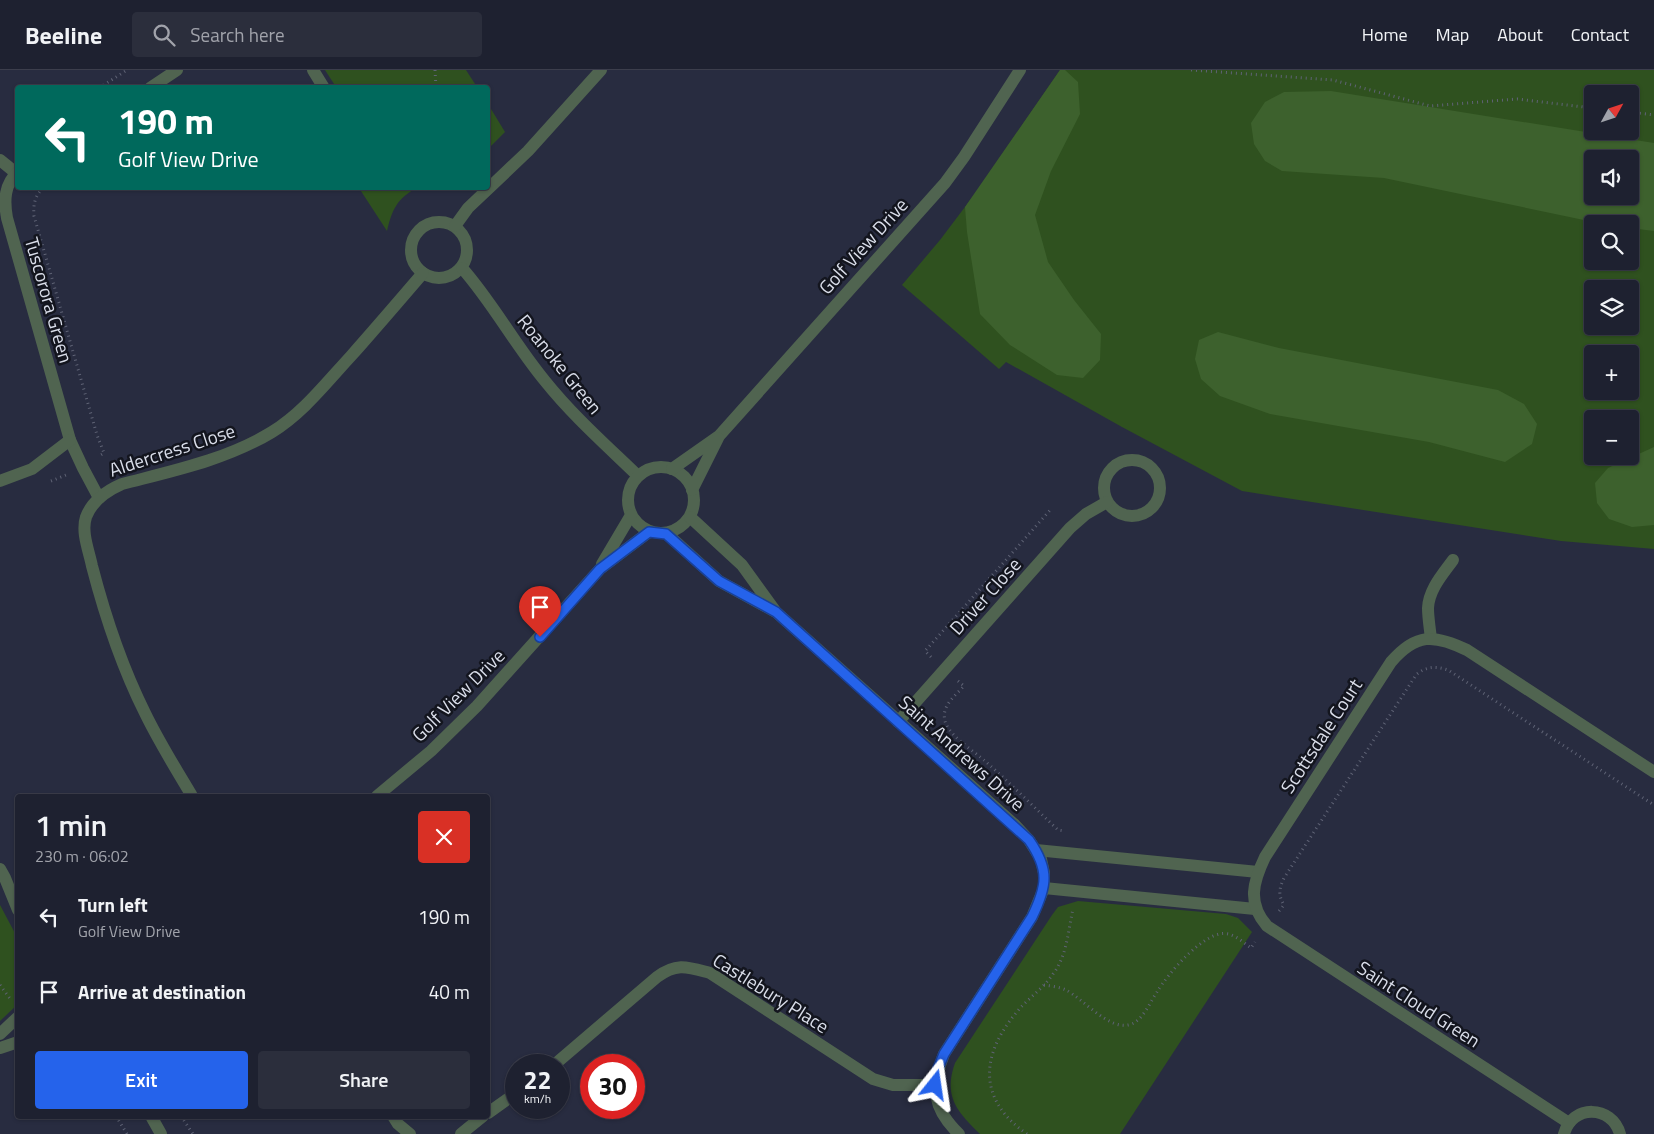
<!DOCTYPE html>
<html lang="en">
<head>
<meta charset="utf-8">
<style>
  :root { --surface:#1e2130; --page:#2b2e3c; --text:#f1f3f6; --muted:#a1a3ab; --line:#3c3e4c; --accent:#2563eb }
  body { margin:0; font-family:"Titillium Web",sans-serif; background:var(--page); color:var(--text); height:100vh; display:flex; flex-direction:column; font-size:19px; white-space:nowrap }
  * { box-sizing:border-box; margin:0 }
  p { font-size:16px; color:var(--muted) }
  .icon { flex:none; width:28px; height:28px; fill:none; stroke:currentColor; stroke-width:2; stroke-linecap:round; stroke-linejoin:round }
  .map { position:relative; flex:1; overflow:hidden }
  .details { position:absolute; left:15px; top:724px; width:475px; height:325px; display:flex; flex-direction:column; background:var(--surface); border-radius:5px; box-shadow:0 1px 4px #0004,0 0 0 1px var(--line) }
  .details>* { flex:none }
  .hud { position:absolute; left:15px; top:15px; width:475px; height:105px; border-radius:5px; box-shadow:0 1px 4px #0004,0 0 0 1px var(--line); background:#00695c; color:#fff; overflow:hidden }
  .needle { width:32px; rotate:50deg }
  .buttons { position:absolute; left:1584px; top:15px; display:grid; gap:10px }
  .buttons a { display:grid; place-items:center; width:55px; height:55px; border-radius:5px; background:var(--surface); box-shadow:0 1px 4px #0004,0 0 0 1px var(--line); font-size:25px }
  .speed { position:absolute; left:505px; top:984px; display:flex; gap:10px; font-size:25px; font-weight:700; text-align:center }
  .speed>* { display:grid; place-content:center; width:65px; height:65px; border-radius:50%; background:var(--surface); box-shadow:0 1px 4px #0004,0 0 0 1px var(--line); line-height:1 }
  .speed small { font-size:12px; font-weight:400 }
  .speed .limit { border:8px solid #d22; background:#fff; color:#111 }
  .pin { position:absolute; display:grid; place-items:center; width:42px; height:42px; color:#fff; margin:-51px -21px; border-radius:50% 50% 50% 0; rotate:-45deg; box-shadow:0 0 5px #0007 }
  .pin .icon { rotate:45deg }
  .me { position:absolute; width:55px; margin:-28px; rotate:15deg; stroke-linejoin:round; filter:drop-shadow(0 0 4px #0008) }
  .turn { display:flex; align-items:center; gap:18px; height:105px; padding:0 20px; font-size:22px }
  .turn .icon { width:65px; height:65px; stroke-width:2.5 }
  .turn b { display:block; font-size:35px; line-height:42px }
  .round { display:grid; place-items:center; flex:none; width:52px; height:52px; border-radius:5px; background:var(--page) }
  .summary { display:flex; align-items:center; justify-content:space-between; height:85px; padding:0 20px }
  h1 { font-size:30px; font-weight:600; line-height:38px }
  .action { display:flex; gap:10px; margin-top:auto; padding:10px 20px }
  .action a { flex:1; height:58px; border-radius:5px; background:var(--accent); color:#fff; font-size:20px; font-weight:600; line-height:58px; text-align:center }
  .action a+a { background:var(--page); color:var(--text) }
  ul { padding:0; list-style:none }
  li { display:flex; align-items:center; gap:15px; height:75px; padding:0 20px }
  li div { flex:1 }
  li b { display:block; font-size:19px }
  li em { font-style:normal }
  header { display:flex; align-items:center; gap:30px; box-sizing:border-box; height:70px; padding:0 25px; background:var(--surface); border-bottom:1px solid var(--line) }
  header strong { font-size:24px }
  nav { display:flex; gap:28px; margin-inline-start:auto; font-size:18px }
  .search { width:350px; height:45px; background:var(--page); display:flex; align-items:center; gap:12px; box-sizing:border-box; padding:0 18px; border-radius:5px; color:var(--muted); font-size:19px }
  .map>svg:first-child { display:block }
  .green { fill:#2f511f; fill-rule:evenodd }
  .forest { fill:#3d612d; fill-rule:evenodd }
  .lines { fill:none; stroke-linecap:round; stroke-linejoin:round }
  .path { stroke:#5f6375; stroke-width:3; stroke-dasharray:1 4; stroke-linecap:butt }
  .minor { stroke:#506450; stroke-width:12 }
  .tertiary { stroke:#506450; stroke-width:12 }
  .route-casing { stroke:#184099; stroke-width:12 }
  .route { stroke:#2563eb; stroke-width:9 }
  .labels { text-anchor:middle; stroke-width:5; stroke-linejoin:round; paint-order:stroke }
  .street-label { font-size:19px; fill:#d9dde9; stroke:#13151e }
</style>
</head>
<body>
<header>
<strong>Beeline</strong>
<div class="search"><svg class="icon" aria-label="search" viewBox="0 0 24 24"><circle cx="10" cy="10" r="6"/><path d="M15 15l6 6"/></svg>Search here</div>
<nav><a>Home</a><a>Map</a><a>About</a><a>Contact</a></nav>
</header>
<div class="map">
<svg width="1654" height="1064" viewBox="0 0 1654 1064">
  <rect width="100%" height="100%" fill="#282c40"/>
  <g class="green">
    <polygon points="325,0 466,0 477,17 336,17"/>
    <path d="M1060,0H1654V479L1561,471L1242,421L1122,357L1006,292L999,299L902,215L940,170L974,125ZM1592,24H1630V61H1592ZM1592,89H1630V126H1592ZM1592,154H1630V191H1592ZM1592,219H1630V256H1592ZM1592,284H1630V321H1592ZM1592,349H1630V386H1592Z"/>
    <polygon points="488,34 505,62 488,79"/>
    <path d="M359,118H417C397,128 392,140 387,161Z"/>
    <path d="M1078,831L1226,844L1238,848L1252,862L1120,1064H980C957,1042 943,1026 955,993L1052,845L1058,837Z"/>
    <polygon points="0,835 17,867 18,934 0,951"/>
  </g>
  <g class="forest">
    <polygon points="1060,0 1065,0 1078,12 1080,44 1051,101 1035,145 1048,192 1074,230 1101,264 1100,290 1083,308 1057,305 1010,275 980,244 967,162 965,137"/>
    <path d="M1331,21L1654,73V161L1630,158V154H1603L1384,108L1282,101L1265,91L1254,74L1251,53L1265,32L1284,22ZM1592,89H1630V126H1592Z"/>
    <polygon points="1218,262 1279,278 1498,320 1524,334 1537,354 1532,374 1505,392 1429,372 1270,344 1220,326 1201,309 1195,289 1199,270"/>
    <polygon points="1654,377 1654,455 1632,457 1609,449 1597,433 1595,413 1608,398"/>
  </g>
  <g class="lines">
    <g class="path">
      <polyline points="435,0 436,18"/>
      <polyline points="1191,0 1333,10 1430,36 1517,29 1592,38"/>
      <polyline points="99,18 127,0"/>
      <polyline points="1630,42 1654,45"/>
      <path d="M43,118C35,126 33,134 34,146L97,365L104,383L99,386"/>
      <polyline points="51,411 66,405"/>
      <polyline points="931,587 925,581 1052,438"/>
      <path d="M958,611L964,616C955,626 941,636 945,651C949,666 974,681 985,691C1010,713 1034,737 1058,760L1065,761"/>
      <path d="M1279,841L1284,835C1278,825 1279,819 1284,808L1416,605C1426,596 1436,596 1448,600L1654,735"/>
      <polyline points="0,915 11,930"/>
      <path d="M1044,915C1051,916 1060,917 1066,920C1083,929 1108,959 1128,955C1142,953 1150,932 1157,922C1167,905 1206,858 1228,864C1237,866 1244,873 1251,878L1255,872"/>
      <polyline points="116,1046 127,1064"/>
      <polyline points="181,1046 193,1064"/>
      <path d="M1027,1064C978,1030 980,986 1016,943C1027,929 1043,919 1053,904C1067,886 1068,861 1073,839"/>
    </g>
    <g class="minor">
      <polyline points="313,0 324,18"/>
      <polyline points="150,18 177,0"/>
      <polyline points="0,90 16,103"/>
      <path d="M18,102C4,114 4,131 7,148L70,370L83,398L99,428"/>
      <circle cx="439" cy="180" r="28"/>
      <polyline points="455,156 468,138 528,81 601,0"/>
      <path d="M462,198C493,233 515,275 545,311C573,346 606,375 638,406"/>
      <circle cx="1132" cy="418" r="28"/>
      <circle cx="661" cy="430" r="33"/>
      <polyline points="672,399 719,366 945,113 964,87 1020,0"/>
      <polyline points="0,411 32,399 70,370"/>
      <polyline points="692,420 718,368"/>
      <path d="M690,447L742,495L776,542L1015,755L1029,770L1041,789L1044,803V818L1032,847L944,984C931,1017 932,1038 959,1064"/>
      <polyline points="666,463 719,511 774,541"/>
      <polyline points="602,494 631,445"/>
      <path d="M1431,569C1430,559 1428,548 1428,538C1429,519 1443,504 1453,490"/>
      <polyline points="898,652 1070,458 1086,444 1107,432"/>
      <path d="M192,726C176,699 159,672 145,643C122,597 105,546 92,496C89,481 81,462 86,447C92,431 106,421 122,414C172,401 226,390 272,362C303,343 326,313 351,286C375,259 399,231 423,203"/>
      <polyline points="377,726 431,681 477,636 600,499 649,462"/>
      <polyline points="1036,780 1258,802"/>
      <polyline points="1044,818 1255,839"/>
      <polyline points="0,964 18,947"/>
      <polyline points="0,978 18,972"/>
      <path d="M554,995L657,907C677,892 688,897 710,903L873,1009L893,1015H935"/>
      <polyline points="488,1043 516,1023"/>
      <polyline points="393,1046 398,1054 410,1064"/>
      <path d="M1569,1053L1267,856C1247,833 1253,812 1265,787L1391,592C1416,563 1434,564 1467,580L1654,702"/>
      <polyline points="461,1064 483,1046"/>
      <path d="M1564,1064C1572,1034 1612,1035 1620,1064"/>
    </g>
    <g class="tertiary">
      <polyline points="0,799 5,808 18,840"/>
      <polyline points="151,1046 161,1064"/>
    </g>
  </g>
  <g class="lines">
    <defs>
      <path id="route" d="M540,567L600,499L649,462L666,464L719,511L776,542L1029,770C1050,800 1047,816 1032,847L944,984L937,1001L935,1015"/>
    </defs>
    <use href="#route" class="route-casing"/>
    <use href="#route" class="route"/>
  </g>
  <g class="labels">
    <g class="street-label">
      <text transform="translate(863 176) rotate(-48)" y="7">Golf View Drive</text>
      <text transform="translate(49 230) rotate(74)" y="7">Tuscorora Green</text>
      <text transform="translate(560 294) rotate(51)" y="7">Roanoke Green</text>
      <text transform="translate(172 380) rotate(-18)" y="7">Aldercress Close</text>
      <text transform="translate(985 526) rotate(-48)" y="7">Driver Close</text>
      <text transform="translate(458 625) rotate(-45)" y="7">Golf View Drive</text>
      <text transform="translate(1321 666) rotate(-57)" y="7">Scottsdale Court</text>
      <text transform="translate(962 683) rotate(42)" y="7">Saint Andrews Drive</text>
      <text transform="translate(771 923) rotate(32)" y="7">Castlebury Place</text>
      <text transform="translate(1419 934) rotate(33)" y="7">Saint Cloud Green</text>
    </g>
  </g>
</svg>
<div class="buttons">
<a><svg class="needle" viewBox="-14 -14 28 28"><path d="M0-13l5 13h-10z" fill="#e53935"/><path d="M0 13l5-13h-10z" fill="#a1a3ab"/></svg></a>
<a><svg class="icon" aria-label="sound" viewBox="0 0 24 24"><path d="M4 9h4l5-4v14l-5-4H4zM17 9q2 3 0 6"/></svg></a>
<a><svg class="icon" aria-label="search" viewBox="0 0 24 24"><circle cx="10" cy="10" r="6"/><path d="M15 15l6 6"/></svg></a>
<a><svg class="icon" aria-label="layers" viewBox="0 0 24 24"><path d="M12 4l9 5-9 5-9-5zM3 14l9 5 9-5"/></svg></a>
<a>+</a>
<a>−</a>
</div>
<div class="speed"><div>22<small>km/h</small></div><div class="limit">30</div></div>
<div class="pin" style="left:540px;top:567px;background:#d93025"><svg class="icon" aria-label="arrive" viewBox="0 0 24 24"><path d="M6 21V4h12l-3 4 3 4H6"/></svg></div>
<svg class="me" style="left:935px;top:1015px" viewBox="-20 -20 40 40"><path d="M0-17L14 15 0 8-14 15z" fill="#2563eb" stroke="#fff" stroke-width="4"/></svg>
<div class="hud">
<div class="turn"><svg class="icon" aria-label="left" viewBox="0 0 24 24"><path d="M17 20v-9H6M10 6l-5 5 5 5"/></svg><div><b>190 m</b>Golf View Drive</div></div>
</div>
<section class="details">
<div class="summary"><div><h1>1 min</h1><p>230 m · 06:02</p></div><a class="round" style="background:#d93025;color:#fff"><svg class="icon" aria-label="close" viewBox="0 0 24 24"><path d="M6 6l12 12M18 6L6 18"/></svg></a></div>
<ul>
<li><svg class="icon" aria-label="left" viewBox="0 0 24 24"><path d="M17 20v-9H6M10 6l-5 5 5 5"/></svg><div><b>Turn left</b><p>Golf View Drive</p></div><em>190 m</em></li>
<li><svg class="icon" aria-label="arrive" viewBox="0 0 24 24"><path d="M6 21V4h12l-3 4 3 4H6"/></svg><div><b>Arrive at destination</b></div><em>40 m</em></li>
</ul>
<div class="action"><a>Exit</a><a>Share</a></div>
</section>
</div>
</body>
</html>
